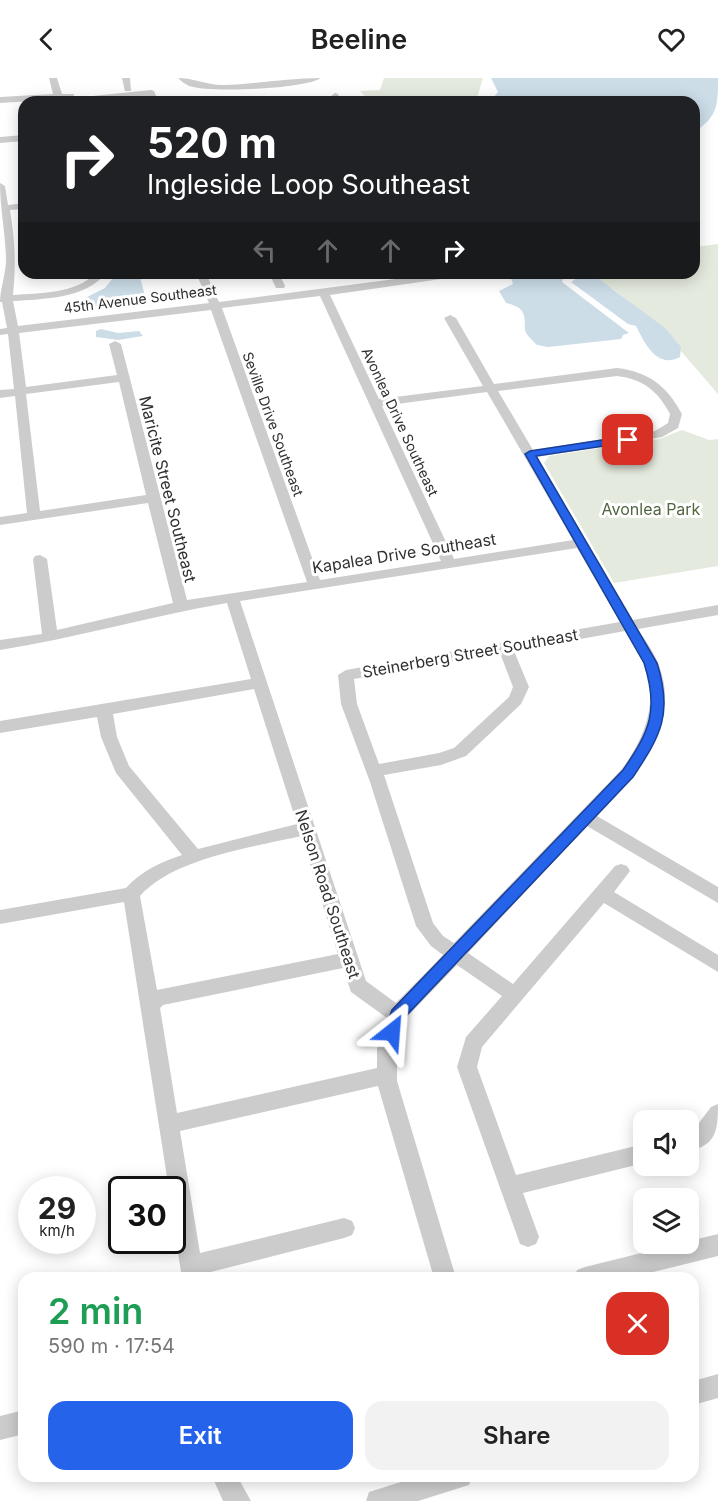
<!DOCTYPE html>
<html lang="en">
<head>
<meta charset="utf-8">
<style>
  :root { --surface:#fff; --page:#f2f2f2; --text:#222; --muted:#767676; --accent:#2563eb }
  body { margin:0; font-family:Inter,sans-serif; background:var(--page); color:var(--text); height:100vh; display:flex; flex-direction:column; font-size:22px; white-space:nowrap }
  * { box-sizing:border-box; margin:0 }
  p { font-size:20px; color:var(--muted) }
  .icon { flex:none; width:33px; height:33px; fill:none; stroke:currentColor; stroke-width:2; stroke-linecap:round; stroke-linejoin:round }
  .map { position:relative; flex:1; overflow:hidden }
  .sheet { position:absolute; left:18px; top:1194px; width:681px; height:210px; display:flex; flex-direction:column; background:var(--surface); border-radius:18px; box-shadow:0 3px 15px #0003 }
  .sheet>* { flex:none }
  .hud { position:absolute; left:18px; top:18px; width:682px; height:183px; border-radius:18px; box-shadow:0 3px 15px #0003; background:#202124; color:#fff; overflow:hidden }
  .fabs { position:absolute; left:633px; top:1032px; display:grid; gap:12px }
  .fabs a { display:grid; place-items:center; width:66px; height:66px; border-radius:12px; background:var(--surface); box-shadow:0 3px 15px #0003; font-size:30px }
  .speed { position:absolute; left:18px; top:1098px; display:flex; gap:12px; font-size:30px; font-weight:700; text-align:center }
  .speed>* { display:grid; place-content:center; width:78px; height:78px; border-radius:50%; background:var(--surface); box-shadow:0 3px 15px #0003; line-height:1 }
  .speed small { font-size:15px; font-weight:400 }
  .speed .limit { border:3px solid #111; border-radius:9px; background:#fff; color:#111 }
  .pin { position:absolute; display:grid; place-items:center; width:51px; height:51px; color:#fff; margin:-26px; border-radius:12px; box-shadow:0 3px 9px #0006 }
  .me { position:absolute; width:66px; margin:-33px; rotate:28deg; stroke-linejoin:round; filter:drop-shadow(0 0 4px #0008) }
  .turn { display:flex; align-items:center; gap:21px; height:126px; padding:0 30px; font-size:27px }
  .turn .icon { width:78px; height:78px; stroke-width:2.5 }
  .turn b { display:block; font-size:42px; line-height:51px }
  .lanes { display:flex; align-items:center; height:57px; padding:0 30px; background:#0003; justify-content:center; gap:30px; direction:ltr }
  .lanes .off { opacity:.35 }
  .round { display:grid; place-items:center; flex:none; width:63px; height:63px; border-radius:18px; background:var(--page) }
  .head { display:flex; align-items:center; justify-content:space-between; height:102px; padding:0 30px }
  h1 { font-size:36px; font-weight:600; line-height:45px; color:#1e9e55 }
  .action { display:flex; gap:12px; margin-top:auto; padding:12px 30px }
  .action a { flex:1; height:69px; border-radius:18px; background:var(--accent); color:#fff; font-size:24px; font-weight:600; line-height:69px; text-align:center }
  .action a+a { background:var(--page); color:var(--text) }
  header { display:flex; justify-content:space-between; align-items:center; height:78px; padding:0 30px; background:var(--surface); font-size:27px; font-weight:600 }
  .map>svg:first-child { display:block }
  .green { fill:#e5eade }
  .water { fill:#ccdde8 }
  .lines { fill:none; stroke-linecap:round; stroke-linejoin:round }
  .minor { fill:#ccc; fill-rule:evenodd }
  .route { fill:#2563eb; stroke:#184099; stroke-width:1.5 }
  .labels { text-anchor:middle; stroke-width:6; stroke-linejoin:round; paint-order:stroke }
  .far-street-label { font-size:14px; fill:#2f2f2f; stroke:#fff }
  .street-label { font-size:16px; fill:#2f2f2f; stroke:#fff }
  .park-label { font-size:16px; fill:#526641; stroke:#fff }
</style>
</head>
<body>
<header><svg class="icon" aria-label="back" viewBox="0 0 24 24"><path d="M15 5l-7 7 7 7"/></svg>Beeline<svg class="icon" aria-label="heart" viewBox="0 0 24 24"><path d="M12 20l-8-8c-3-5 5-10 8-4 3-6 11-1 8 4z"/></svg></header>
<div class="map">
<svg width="718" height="1423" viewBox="0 0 718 1423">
  <rect width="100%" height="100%" fill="#fff"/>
  <g class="green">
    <polygon points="384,0 483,0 477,20 483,24 370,24 360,13 380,12"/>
    <polygon points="718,166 718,316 662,251 616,213 588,195 694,195 695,169"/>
    <polygon points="682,352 709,362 718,361 718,488 614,505 544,385 549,378 659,361"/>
  </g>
  <g class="water">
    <path d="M491,0H718C718,24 718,37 700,50L695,48L694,24H496L491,22L498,14Z"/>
    <polygon points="117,195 139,195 146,222 143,225 88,233 82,232 81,222 105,210"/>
    <path d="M516,195H570L564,198L562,204L629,255L623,257L621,261L548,269L537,267C534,264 526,257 525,252C525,236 525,229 506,225L499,213L513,206L510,197Z"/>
    <path d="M581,197L595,198L665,250L681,269L680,279C657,291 645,266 636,248L628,246L571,204Z"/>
    <polygon points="101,251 118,255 139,253 143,258 118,262 96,259 96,253"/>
  </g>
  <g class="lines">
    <g class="minor">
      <polygon points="49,0 57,0 62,16 74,16 73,20 151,12 154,13 159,24 151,24 148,18 86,24 56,24 64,21 0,25 0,19 53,16"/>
      <polygon points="122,0 130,0 131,13 125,13"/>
      <path d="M178,0C193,0 207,7 223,7C256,6 288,0 321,0C305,11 210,15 189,8C185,6 181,3 178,0Z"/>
      <polygon points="335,15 338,16 342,24 334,24 331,18"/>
      <polygon points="24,57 24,63 0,65 0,59"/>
      <path d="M0,105L5,108L8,127L24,125V131L10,132C15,162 16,187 13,217C38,215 77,216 95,195H106C86,221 43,221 13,223L18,248L209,225L196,195H206L219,224L441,195H467L462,198L330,217L379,321L483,308L444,240L450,237L456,240L494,306L617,290C649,294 667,308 682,336L678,350L662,359L537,379L633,542L718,527V537L638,551C645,562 654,574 659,587C682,649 636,696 597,738L718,809V825L587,748L468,875L513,906L615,788L621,786L627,788L630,793L614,814L718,877V894L604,825L482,969L477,989L516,1097L644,1066V1085L523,1115L539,1159L536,1166L528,1169L520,1166L457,989L466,959L502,918L457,887L405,941L397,971V1003L456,1200H434L378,1008L180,1053L200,1175L344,1140L352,1143L355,1150L352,1157L344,1160L203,1196L204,1200H182L172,1138V1112H169L124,824L0,846V832L126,810C141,793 161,784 182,777L116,695L101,659L97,639L0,655V643L251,601L227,525C150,538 76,560 0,572V562L42,556L33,481L35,478L40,477L47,481L57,552L173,525L148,425L0,447V439L27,435L15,318L0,320V312L14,311L8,256L0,257V251L7,250L2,224H0C0,213 5,198 6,184C6,158 0,132 0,105ZM320,218L441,483L320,502L222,230ZM211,232L307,504L187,522L121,266L115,263L109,266L117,297L26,309L19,255ZM617,298C643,301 658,313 670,336L668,345L655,353L533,372L498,313ZM119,304L146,417L40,433L26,316ZM487,314L573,462L454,481L382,328ZM577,470L620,544L346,592L338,597L341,626L370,704L416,848L431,868L443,877L396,925L366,903L240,523ZM625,553C631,564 639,574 644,586C659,624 645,659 622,691L454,865L443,858L433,845L384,697L441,687L466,678L521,626L529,609L514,573ZM500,575L513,609L509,619L454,670L439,675L379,686L357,626L354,601ZM254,611L297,746L198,771L129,688L117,659L113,636ZM301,758L338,876L157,912L140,818C173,780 254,769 301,758ZM343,890L351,914L387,940L377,971V990L177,1035L160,930L163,927Z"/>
      <polygon points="269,195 279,195 285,208 284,210 276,210"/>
      <path d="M718,1026C718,1051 717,1068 688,1073V1054H692L711,1029Z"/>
      <polygon points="718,1156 718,1178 629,1200 574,1200 577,1192 585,1189"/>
      <polygon points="718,1296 718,1320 693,1327 693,1303"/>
      <polygon points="24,1332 24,1356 0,1362 0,1338"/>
      <polygon points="212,1398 237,1398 251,1423 223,1423"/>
      <polygon points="420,1398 472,1398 469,1407 418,1423 366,1423 369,1414"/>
    </g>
  </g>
  <path class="route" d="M628,358L633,362L631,364L536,378L657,585C673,636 661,657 633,699L404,940L398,959L392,961L386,959L384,954L392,932L623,692C650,653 659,632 644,585L525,376L530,373Z"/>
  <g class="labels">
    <g class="far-street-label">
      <text transform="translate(140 221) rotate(-7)" y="5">45th Avenue Southeast</text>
      <text transform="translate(400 344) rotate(65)" y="5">Avonlea Drive Southeast</text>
      <text transform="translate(273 346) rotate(70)" y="5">Seville Drive Southeast</text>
    </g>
    <g class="street-label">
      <text transform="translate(168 411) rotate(76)" y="6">Maricite Street Southeast</text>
      <text transform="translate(404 475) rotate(-9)" y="6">Kapalea Drive Southeast</text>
      <text transform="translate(470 575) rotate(-10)" y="6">Steinerberg Street Southeast</text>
      <text transform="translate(328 816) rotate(72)" y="6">Nelson Road Southeast</text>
    </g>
    <g class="park-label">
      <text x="651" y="437">Avonlea Park</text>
    </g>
  </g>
</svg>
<div class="fabs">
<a><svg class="icon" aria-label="sound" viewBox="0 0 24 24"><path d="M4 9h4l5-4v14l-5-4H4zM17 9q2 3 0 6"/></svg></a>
<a><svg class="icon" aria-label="layers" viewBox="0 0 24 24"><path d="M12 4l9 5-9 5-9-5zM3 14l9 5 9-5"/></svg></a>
</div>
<div class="speed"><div>29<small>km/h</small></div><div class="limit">30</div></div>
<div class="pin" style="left:628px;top:362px;background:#d93025"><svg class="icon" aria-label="arrive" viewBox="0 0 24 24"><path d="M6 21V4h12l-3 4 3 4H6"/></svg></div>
<svg class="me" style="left:392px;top:954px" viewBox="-20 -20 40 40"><path d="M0-17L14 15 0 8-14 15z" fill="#2563eb" stroke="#fff" stroke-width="4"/></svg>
<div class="hud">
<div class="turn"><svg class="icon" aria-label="right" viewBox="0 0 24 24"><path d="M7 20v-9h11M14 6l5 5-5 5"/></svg><div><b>520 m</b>Ingleside Loop Southeast</div></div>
<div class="lanes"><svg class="icon off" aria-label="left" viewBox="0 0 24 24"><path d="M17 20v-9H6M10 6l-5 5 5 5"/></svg><svg class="icon off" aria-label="ahead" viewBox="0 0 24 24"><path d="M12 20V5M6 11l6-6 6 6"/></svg><svg class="icon off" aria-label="ahead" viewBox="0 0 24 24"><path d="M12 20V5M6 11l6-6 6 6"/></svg><svg class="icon" aria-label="right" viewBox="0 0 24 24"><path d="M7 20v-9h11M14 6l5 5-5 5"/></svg></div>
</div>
<section class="sheet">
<div class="head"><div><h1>2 min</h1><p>590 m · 17:54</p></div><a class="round" style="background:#d93025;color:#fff"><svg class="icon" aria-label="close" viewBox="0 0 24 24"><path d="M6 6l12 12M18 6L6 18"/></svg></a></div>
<div class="action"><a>Exit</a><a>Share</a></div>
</section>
</div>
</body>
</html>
